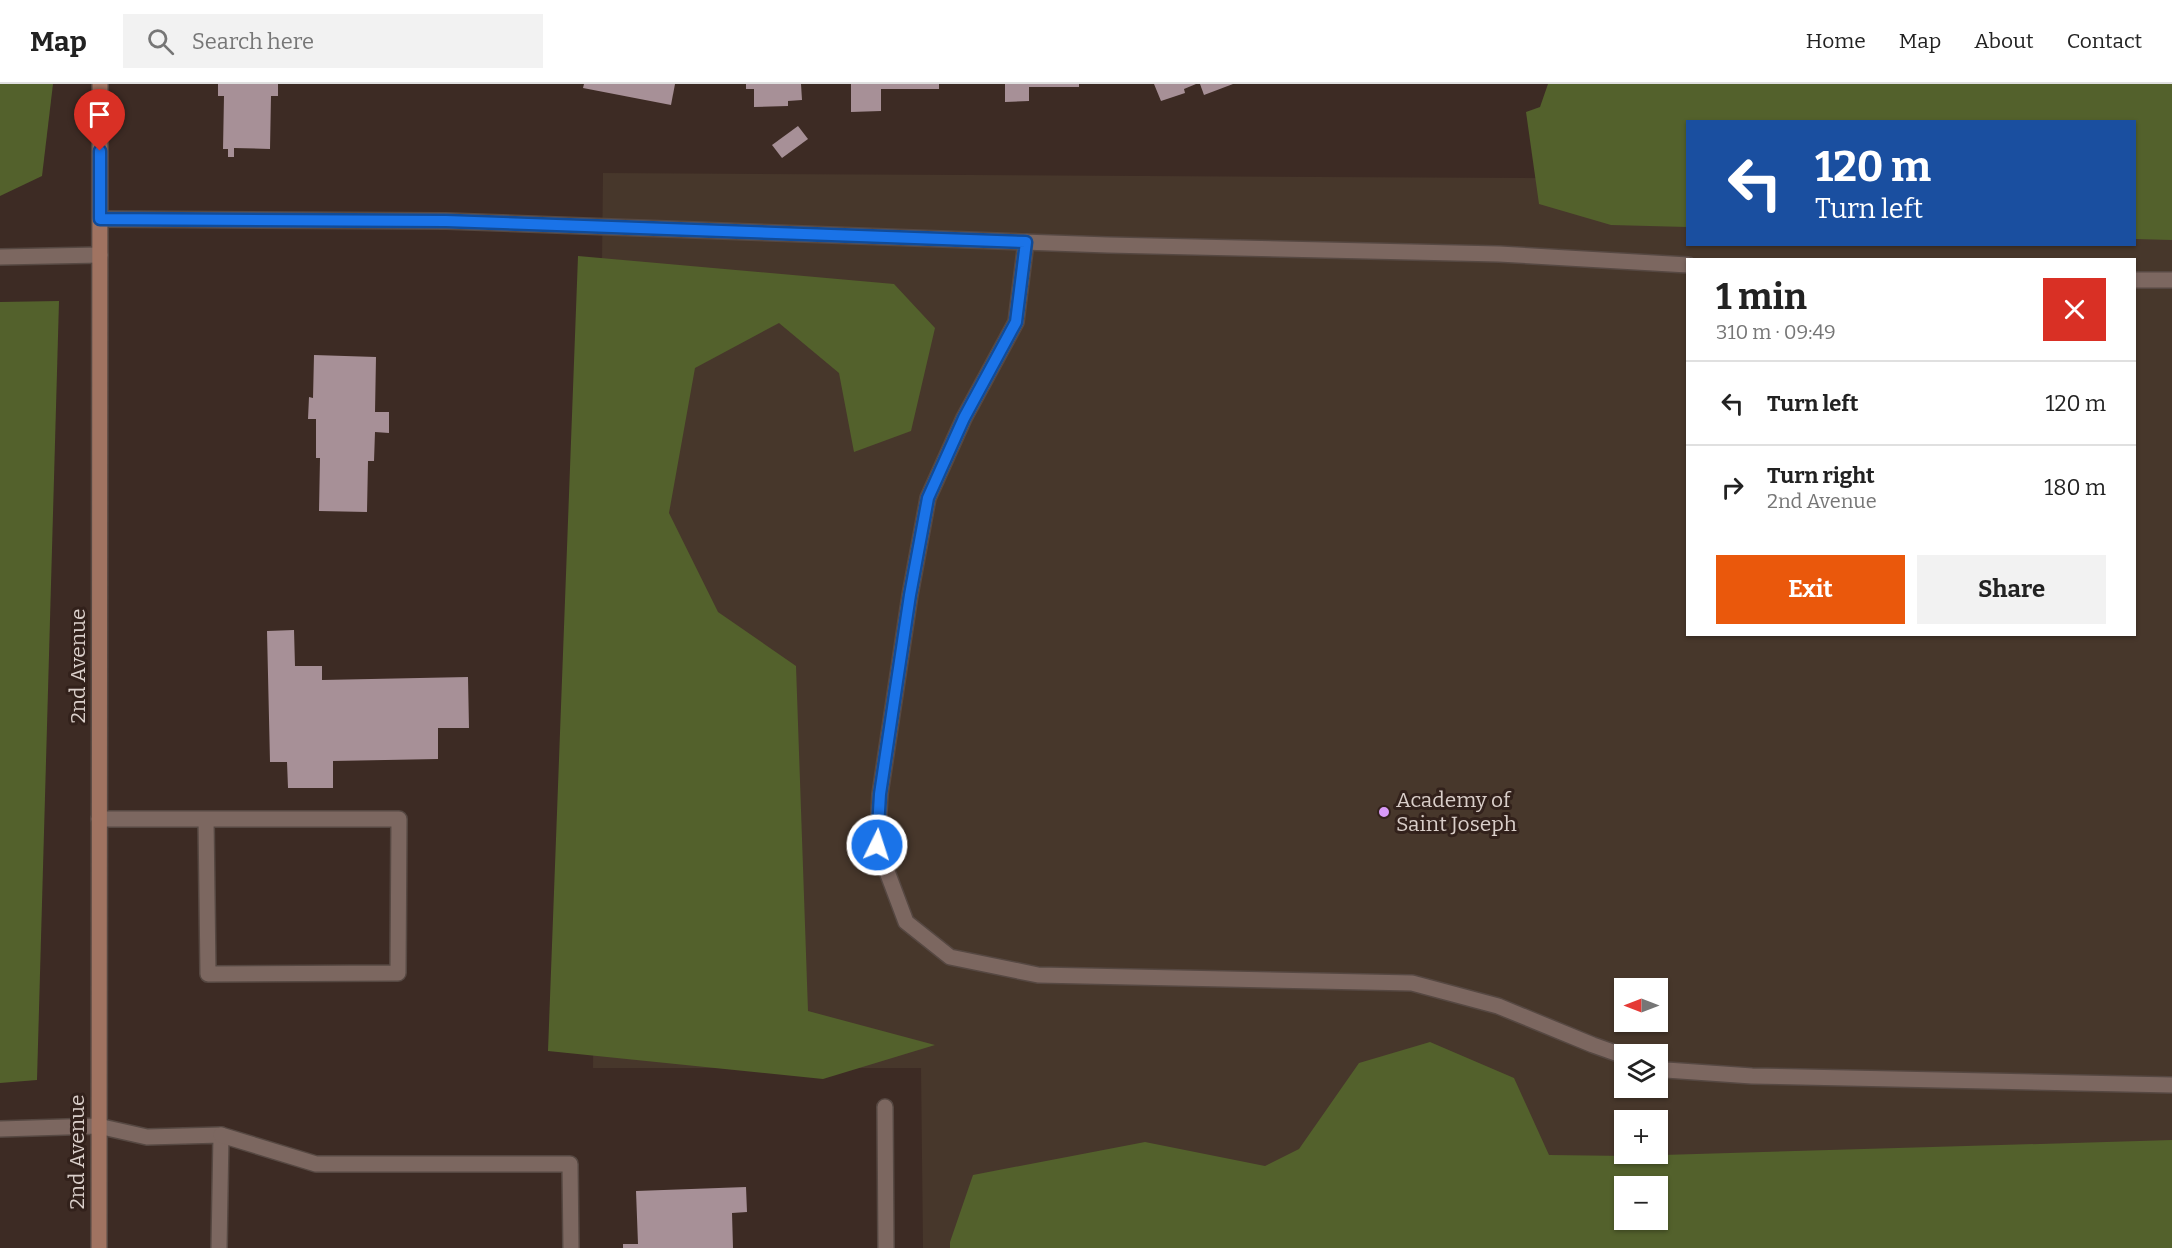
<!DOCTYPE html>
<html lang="en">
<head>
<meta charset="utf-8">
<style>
  :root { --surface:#fff; --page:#f2f2f2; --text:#222; --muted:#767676; --line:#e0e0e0; --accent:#ea580c }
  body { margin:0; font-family:Bitter,serif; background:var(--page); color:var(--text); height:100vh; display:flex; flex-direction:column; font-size:22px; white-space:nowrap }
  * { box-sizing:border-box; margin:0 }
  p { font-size:20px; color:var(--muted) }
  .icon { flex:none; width:33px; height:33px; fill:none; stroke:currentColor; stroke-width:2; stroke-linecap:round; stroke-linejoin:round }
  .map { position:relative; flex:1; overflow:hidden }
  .details { position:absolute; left:1686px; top:174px; width:450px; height:378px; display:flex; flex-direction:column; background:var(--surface); border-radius:0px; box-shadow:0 2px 4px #0004 }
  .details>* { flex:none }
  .banner { position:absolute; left:1686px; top:36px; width:450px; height:126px; border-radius:0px; box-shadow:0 2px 4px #0004; background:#1a4fa0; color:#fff; overflow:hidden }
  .needle { width:39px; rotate:270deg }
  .fabs { position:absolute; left:1614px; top:894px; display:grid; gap:12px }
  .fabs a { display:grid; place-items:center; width:54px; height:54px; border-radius:0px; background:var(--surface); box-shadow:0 2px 4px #0004; font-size:30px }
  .pin { position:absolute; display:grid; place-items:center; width:51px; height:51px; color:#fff; margin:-62px -26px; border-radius:50% 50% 50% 0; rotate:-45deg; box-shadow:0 0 6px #0007 }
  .pin .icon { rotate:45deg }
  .me { position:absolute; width:66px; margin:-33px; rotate:4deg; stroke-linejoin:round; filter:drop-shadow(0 0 4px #0008) }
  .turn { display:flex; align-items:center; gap:21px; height:126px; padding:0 30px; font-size:27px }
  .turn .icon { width:78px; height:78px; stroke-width:2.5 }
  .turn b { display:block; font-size:42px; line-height:51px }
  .round { display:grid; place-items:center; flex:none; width:63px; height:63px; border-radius:0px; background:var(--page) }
  .overview { display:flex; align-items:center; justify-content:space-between; height:102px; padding:0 30px }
  h1 { font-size:36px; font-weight:700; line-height:45px }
  .action { display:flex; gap:12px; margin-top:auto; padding:12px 30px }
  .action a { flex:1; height:69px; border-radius:0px; background:var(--accent); color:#fff; font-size:24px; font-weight:700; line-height:69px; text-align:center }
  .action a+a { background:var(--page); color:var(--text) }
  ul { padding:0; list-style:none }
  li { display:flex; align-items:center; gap:18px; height:84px; padding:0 30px; border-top:2px solid var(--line) }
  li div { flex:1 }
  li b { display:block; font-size:22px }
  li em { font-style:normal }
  header { display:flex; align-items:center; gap:36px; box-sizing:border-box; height:84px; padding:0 30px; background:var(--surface); border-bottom:2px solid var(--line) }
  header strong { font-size:28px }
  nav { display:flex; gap:33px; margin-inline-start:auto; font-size:21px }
  .search { width:420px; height:54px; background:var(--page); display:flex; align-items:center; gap:15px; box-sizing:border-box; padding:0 21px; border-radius:0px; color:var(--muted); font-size:22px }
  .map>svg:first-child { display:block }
  .education { fill:#47372b; fill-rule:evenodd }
  .green { fill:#53612c; fill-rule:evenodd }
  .building { fill:#a79097 }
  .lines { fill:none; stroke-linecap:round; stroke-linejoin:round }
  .lane-casing { stroke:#564842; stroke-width:18 }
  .street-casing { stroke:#564842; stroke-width:18 }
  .secondary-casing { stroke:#564842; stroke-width:18 }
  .lane { stroke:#7c6760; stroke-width:15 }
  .street { stroke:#7c6760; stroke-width:15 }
  .secondary { stroke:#a07361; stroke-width:15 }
  .route-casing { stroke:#114b97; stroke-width:15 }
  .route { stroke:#1a73e8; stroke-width:10 }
  .poi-dot { fill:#d89af8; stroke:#32211b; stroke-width:2 }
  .labels { text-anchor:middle; stroke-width:6; stroke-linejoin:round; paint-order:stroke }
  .street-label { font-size:21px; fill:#dacfca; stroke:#32211b }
  .poi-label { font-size:21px; fill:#dacfca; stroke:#32211b; text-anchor:start }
</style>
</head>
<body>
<header>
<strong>Map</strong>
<div class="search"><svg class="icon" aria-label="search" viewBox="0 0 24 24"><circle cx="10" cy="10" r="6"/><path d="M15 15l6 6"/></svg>Search here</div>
<nav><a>Home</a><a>Map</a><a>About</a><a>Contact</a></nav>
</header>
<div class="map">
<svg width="2172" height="1164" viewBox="0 0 2172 1164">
  <rect width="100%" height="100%" fill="#3d2b24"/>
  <path class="education" d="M603,89L1687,95L1688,160H2134L2135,97H2172V1164H923L921,984H593ZM1688,176H2134V550H1688ZM1624,904H1658V938H1624ZM1624,970H1658V1004H1624ZM1624,1036H1658V1070H1624ZM1624,1102H1658V1136H1624Z"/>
  <g class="green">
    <polygon points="0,0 53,0 42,92 0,112"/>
    <polygon points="1548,0 2172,0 2172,156 2135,155 2134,38 1688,38 1687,143 1611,141 1539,120 1526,28 1540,23"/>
    <polygon points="578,172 894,200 935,244 911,347 854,368 839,289 779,239 695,284 669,429 718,528 796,582 808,927 935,961 823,995 548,967"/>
    <polygon points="59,217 37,996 0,999 0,218"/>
    <path d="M1430,958L1514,994L1549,1071L1629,1072L2172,1056V1164H950V1158L973,1091L1145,1058L1265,1082L1299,1065L1359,979ZM1658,1102V1136H1624V1102Z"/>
  </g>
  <g class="building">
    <polygon points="218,0 278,0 278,12 271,12 270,65 234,64 234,73 228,73 228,65 223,65 224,12 218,12"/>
    <polygon points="584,0 675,0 671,21 583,4"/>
    <polygon points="746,0 801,0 802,16 788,17 788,22 754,23 754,5 746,5"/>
    <polygon points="851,0 939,0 939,5 881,5 881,27 851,28"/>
    <polygon points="1005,0 1079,0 1079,3 1029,3 1029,17 1005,18"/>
    <polygon points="1154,0 1196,0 1184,5 1185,9 1161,17"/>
    <polygon points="1200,0 1233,0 1204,11"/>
    <polygon points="798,42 808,55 782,74 772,61"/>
    <polygon points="314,271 376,273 375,328 389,328 389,349 375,348 374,377 368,377 367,428 319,427 320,374 316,374 316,335 308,335 309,313 313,314"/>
    <polygon points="294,546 295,582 322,582 322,596 468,593 469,644 438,644 438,675 333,677 333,704 288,704 287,678 270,678 267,547"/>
    <polygon points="746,1103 747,1128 732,1129 733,1164 623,1164 623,1160 638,1160 636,1107"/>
  </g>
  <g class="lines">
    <defs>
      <g id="lane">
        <polyline points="100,135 446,137 1108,161 1499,170 1688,181"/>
        <polyline points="1026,158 1016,238 964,334 928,414 910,511 880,710 877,761 906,838 950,873 1038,891 1412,899 1498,922 1593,961 1624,972"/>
        <polyline points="2134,196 2172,196"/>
        <polyline points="99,735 399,735 398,889 208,890 206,735"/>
        <polyline points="1658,983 1666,986 1752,992 2172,1001"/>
        <polyline points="98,1042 147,1053 221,1051 219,1164"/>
        <polyline points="221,1051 316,1080 570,1080 571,1164"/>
      </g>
      <g id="street">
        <polyline points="0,173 100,171"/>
        <polyline points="885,1023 886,1164"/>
        <polyline points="0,1045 98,1042"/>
      </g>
      <polyline id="secondary" points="99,1164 100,0"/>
    </defs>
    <use href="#lane" class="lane-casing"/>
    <use href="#street" class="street-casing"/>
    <use href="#secondary" class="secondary-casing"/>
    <use href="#lane" class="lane"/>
    <use href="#street" class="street"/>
    <use href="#secondary" class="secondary"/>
  </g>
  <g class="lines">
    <defs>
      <polyline id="route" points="100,67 100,135 446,137 1026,158 1016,238 964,334 928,414 910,511 880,710 877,761"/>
    </defs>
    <use href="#route" class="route-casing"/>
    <use href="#route" class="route"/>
  </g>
  <circle class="poi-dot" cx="1384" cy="728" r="6"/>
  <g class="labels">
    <g class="street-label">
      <text transform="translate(78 582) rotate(-90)" y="7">2nd Avenue</text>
      <text transform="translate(77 1068) rotate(-90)" y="7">2nd Avenue</text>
    </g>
    <g class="poi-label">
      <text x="1396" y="723">Academy of<tspan x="1396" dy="24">Saint Joseph</tspan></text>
    </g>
  </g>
</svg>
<div class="fabs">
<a><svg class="needle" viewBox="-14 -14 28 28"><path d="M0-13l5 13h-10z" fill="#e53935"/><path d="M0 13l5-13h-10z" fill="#767676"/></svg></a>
<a><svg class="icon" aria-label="layers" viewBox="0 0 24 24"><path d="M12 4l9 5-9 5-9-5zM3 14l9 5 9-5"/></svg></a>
<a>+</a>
<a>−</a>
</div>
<div class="pin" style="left:100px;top:67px;background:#d93025"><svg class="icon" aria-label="arrive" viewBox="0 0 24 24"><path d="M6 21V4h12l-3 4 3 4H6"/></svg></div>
<svg class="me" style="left:877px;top:761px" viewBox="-20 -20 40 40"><circle r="17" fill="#1a73e8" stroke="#fff" stroke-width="3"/><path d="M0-11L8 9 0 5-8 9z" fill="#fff"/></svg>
<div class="banner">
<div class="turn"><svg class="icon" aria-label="left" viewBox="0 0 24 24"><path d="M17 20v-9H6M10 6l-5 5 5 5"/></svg><div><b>120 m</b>Turn left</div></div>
</div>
<section class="details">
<div class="overview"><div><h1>1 min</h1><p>310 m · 09:49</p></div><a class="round" style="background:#d93025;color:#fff"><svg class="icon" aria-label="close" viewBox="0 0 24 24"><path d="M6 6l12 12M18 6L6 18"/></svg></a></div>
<ul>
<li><svg class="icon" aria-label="left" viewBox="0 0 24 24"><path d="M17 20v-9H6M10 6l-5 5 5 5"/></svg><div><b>Turn left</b></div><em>120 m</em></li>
<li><svg class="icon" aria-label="right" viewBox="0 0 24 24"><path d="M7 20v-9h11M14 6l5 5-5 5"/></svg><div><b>Turn right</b><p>2nd Avenue</p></div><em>180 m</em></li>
</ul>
<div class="action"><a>Exit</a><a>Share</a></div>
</section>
</div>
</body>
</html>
